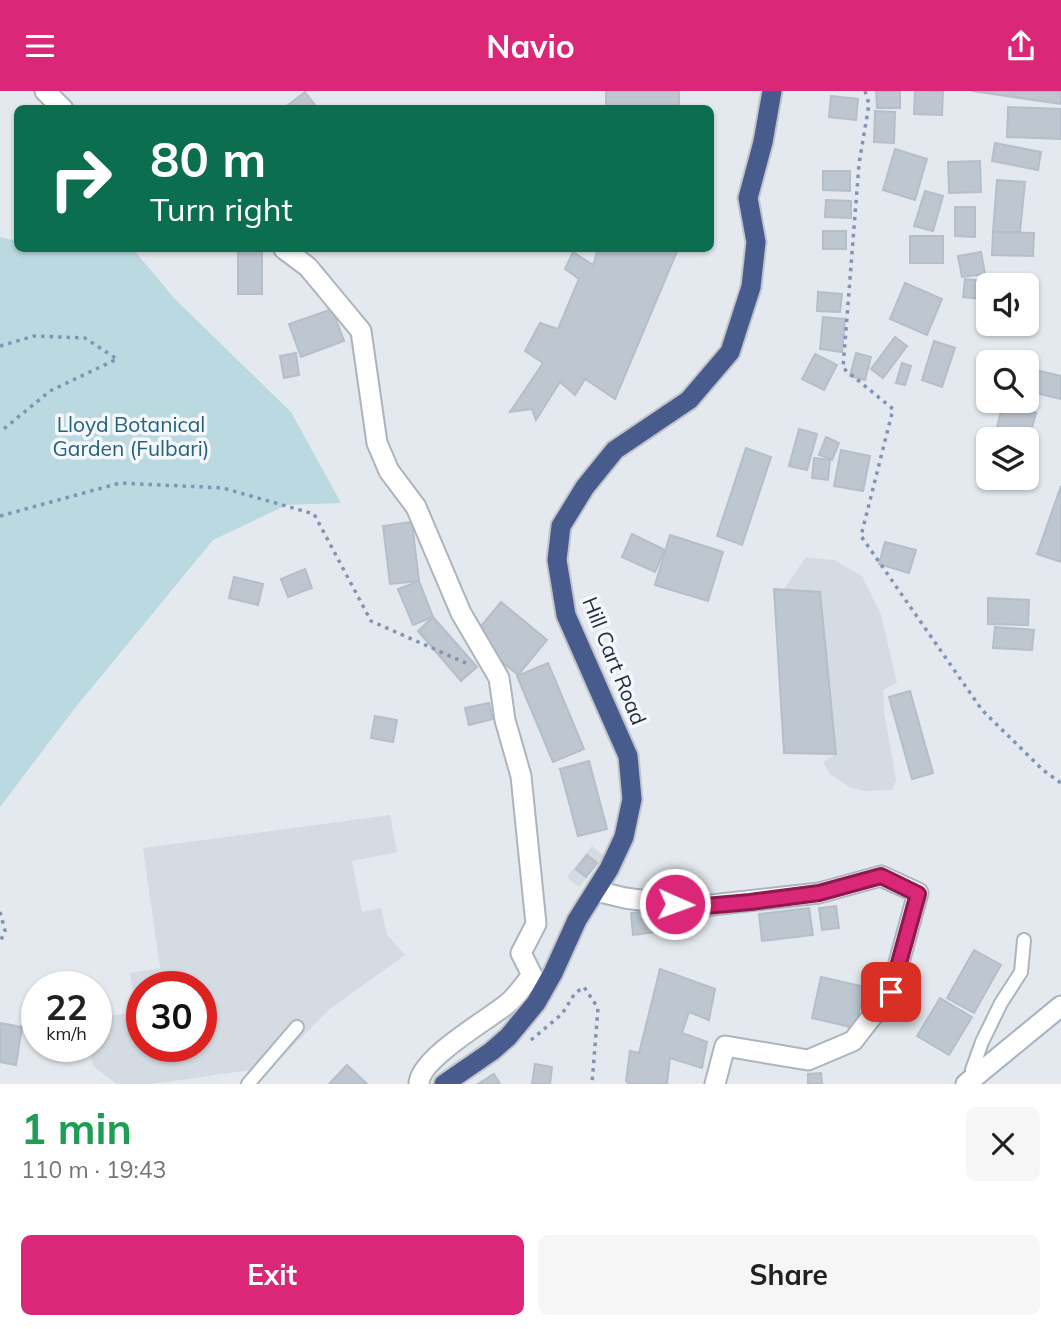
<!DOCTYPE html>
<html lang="en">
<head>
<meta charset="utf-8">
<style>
  :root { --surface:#fff; --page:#f6f6f6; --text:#202124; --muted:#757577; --accent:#db2777 }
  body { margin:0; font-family:Mulish,sans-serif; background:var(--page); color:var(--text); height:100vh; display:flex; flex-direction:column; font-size:26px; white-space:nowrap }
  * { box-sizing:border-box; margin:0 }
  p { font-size:23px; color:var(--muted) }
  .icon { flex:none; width:38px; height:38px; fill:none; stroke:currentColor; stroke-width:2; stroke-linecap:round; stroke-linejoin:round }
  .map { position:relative; height:993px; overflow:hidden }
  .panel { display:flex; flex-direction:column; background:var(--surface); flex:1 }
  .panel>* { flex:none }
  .hud { position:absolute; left:14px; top:14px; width:700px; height:147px; border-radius:10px; box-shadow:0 2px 5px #0004; background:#0b6e4f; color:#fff; overflow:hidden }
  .tools { position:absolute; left:976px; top:182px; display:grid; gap:14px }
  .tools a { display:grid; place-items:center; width:63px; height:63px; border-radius:10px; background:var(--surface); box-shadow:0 2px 5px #0004; font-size:35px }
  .speed { position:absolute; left:21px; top:880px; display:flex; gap:14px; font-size:35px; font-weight:700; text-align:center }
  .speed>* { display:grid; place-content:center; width:91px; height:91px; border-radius:50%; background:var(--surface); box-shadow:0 2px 5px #0004; line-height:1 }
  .speed small { font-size:18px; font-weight:400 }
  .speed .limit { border:10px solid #d22; background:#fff; color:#111 }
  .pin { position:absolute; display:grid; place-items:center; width:60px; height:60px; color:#fff; margin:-30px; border-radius:14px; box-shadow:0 4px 10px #0006 }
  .me { position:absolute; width:77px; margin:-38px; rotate:92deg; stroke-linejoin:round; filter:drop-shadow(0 0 5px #0008) }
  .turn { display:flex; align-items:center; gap:24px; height:147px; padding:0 21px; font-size:32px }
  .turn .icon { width:91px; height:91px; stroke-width:2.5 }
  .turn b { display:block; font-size:49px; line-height:60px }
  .round { display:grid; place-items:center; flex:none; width:74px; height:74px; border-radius:10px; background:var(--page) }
  .overview { display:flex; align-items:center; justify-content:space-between; height:119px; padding:0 21px }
  h1 { font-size:42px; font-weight:700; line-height:52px; color:#1e9e55 }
  .cta { display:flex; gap:14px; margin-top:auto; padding:14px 21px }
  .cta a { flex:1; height:80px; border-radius:10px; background:var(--accent); color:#fff; font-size:28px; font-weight:700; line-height:80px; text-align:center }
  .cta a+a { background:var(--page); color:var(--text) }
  header { display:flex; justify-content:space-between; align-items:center; height:91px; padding:0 21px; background:var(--accent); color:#fff; font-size:32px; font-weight:700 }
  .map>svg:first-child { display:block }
  .built { fill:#d4dbe2; fill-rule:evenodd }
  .green { fill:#bbd9e1 }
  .building { fill:#bec7d0; stroke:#b5bec9; stroke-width:2 }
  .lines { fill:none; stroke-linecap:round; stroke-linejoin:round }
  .service-casing { stroke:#adb4be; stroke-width:16 }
  .minor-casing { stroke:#adb4be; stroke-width:23 }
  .secondary-casing { stroke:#a7b2c1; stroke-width:23 }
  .trunk-casing { stroke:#c1c4ca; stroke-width:23 }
  .path { stroke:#8194b5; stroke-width:3.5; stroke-dasharray:3.5 5; stroke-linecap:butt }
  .service { stroke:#fff; stroke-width:12 }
  .minor { stroke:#fff; stroke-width:19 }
  .secondary { stroke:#fff; stroke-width:19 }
  .trunk { stroke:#475c8c; stroke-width:19 }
  .route-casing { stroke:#8e194d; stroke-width:18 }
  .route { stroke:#db2777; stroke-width:12 }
  .labels { text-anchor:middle; stroke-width:7; stroke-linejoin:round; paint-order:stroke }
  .park-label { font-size:21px; fill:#27617d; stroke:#f4f8fa }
  .street-label { font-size:21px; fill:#212c42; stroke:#f4f8fa }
</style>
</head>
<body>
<header><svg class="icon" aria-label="menu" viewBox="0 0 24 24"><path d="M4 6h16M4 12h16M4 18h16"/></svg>Navio<svg class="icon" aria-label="share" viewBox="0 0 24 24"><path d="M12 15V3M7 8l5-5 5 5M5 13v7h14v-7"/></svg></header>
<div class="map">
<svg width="1061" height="993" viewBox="0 0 1061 993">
  <rect width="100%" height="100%" fill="#e3e9ee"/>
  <g class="built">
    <polygon points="806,466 834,469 862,485 881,524 897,592 883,599 884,620 896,689 892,699 867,700 851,697 830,683 823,671 836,663 820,501 784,498"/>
    <path d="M390,724L397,761L352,770L362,821L381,817L387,844L405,864L331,917L272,976L151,993H117L93,975L90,956H96V927L136,921L130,882L160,877L143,757ZM142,896H201V956H142Z"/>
    <polygon points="592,755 604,765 579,796 567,786"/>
  </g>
  <polygon class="green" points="0,146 17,150 18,158 133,158 174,207 291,321 341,412 287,414 213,449 75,617 0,716"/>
  <g class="building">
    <rect x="606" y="0" width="73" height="18"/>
    <polygon points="876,0 900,0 900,17 877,17"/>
    <polygon points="915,0 943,0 942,24 914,23"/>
    <polygon points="972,0 1061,0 1061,13"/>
    <polygon points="305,1 318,18 283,18"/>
    <polygon points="831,5 858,8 856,29 829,26"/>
    <polygon points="1008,16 1061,18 1061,48 1007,46"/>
    <polygon points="875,20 895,21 894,52 874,51"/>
    <polygon points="995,52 1041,61 1038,79 992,70"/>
    <polygon points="895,58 927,68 915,109 883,99"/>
    <polygon points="980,70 981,101 949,102 948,71"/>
    <polygon points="823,80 850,80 850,100 823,99"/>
    <polygon points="997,89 1025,91 1020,141 993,141"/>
    <polygon points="925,100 943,105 933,140 914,135"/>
    <polygon points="826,109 851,110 851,127 825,126"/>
    <polygon points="955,116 975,116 975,146 955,145"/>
    <rect x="823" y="140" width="23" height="18"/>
    <polygon points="993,141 1034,142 1033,165 992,164"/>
    <rect x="910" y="145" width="33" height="27"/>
    <rect x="238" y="158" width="24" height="45"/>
    <polygon points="598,158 678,158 615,308 585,288 575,304 560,291 536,329 532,318 510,321 543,272 525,260 540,232 558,238 579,188 565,178 573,161 593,174"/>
    <polygon points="981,161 985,183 962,186 958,165"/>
    <polygon points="965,188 994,191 993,194 989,194 989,209 963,206"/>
    <polygon points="905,192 942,208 927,244 890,228"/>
    <polygon points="818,201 842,203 840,221 817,220"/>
    <polygon points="332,218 344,250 301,266 289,233"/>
    <polygon points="823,226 845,228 842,261 820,258"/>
    <polygon points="895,246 907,255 883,287 871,278"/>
    <polygon points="934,250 955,257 942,296 922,289"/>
    <polygon points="296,262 299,284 284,287 280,265"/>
    <polygon points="856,262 871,266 865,289 850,285"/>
    <polygon points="815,263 837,274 824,299 802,288"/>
    <polygon points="902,272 911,275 905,294 896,292"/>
    <polygon points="1031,278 1061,285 1061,308 1027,300"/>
    <polygon points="1003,313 1036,322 1027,354 1027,348 994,348"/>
    <polygon points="799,338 817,343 807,379 789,375"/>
    <polygon points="826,346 839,352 832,369 819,364"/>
    <polygon points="746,357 771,366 742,454 717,445"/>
    <polygon points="841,359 870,365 863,400 834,395"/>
    <polygon points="814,367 830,369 828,389 812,387"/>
    <polygon points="998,387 1019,387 1017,392"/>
    <polygon points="1061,395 1061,471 1037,463"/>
    <polygon points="412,431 419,490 390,493 383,435"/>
    <polygon points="632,443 665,459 655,481 622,466"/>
    <polygon points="670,444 723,461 708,510 655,494"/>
    <polygon points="885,451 916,459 909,482 879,473"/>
    <polygon points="305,478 312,497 288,506 281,488"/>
    <polygon points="234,486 263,493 258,514 229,507"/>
    <polygon points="419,490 433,526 413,534 398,498"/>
    <polygon points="774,498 820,501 836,663 784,662"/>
    <polygon points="988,507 1029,509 1028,534 988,533"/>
    <polygon points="501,511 547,549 518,584 472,546"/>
    <polygon points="433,526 477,576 461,590 418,540"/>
    <polygon points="995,536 1034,539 1032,559 993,557"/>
    <polygon points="548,572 584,658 553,671 517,585"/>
    <polygon points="910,600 933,682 912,688 889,606"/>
    <polygon points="489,612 493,628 469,634 465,617"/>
    <polygon points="375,625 397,629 393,651 371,647"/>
    <polygon points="589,670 607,738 578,745 560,678"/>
    <polygon points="587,764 597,772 586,786 576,778"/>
    <polygon points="836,815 839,837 822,839 819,817"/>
    <polygon points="679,816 682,838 633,844 631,822"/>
    <polygon points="809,817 813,844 762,850 759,823"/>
    <polygon points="974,859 1001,874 974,922 947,907"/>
    <polygon points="660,878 715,898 709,929 689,921 682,942 707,951 702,977 670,967 667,993 629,993 626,990 630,960 639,962"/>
    <polygon points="821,886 865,896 855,937 812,927"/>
    <polygon points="940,907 972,926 949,964 917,945"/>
    <polygon points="0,932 22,936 16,974 0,971"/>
    <polygon points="535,973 552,976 550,993 532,993"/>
    <polygon points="347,974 367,993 329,993"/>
    <polygon points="821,982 822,993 808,993 808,983"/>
    <polygon points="494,983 500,993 478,993"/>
  </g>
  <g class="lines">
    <defs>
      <g id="service">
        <polyline points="972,986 972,979 982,951 1001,912 1021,881 1024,849"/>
        <polyline points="248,993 297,936"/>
      </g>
      <g id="minor">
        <polyline points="45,0 63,18"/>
        <path d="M284,158L308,176L361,240L377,352L389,380L416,416L461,522L499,587L505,629L521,685L536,833L521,862L532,884C524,894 516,906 507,913C486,930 419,968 419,993"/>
        <polyline points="596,800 625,807 694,816 819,802 881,785 918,802 891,901 853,950 808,969 725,955 715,993"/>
      </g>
      <polyline id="secondary" points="966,993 1061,915"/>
      <polyline id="trunk" points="444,993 492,960 508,946 536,912 553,882 577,829 609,778 624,746 632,708 628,665 566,524 557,469 561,435 585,396 615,359 689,309 730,261 751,196 756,151 748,107 763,51 772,0"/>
    </defs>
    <use href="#service" class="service-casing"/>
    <use href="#minor" class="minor-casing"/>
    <use href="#secondary" class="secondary-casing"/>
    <use href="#trunk" class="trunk-casing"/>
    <g class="path">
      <polyline points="865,0 869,13 859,73 843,277 893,318 861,445 982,619 1043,679 1061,692"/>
      <polyline points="0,255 34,245 85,247 117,268 50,300 0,341"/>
      <polyline points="0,425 120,392 223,397 314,423 371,530 468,573"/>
      <polyline points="0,821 5,840 0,851"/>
      <polyline points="531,949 562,923 575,902 584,896 598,917 592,993"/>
    </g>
    <use href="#service" class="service"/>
    <use href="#minor" class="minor"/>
    <use href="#secondary" class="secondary"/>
    <use href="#trunk" class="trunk"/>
  </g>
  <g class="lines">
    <defs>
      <polyline id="route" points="675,813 694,816 750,811 819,802 881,785 918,803 891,901"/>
    </defs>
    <use href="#route" class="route-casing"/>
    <use href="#route" class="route"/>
  </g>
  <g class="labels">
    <g class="park-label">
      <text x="131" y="341">Lloyd Botanical<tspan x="131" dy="24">Garden (Fulbari)</tspan></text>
    </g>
    <g class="street-label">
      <text transform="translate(614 570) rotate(68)" y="7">Hill Cart Road</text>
    </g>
  </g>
</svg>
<div class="tools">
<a><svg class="icon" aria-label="sound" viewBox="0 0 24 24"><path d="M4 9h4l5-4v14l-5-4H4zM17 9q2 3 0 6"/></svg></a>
<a><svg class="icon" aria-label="search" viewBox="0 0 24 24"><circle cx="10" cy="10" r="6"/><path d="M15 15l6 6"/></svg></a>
<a><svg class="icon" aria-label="layers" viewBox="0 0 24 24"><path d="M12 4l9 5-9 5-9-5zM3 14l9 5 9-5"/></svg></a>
</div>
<div class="speed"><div>22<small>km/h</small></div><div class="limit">30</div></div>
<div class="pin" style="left:891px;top:901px;background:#d93025"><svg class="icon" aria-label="arrive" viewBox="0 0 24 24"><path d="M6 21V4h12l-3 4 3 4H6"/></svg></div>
<svg class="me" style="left:675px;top:813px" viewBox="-20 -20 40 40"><circle r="17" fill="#db2777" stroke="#fff" stroke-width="3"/><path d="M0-11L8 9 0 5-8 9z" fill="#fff"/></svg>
<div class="hud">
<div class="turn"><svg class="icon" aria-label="right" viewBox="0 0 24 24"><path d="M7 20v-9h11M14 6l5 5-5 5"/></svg><div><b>80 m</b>Turn right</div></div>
</div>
</div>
<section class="panel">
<div class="overview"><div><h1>1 min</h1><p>110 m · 19:43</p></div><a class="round"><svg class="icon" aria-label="close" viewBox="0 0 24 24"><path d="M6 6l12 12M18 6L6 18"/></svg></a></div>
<div class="cta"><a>Exit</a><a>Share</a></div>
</section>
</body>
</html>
